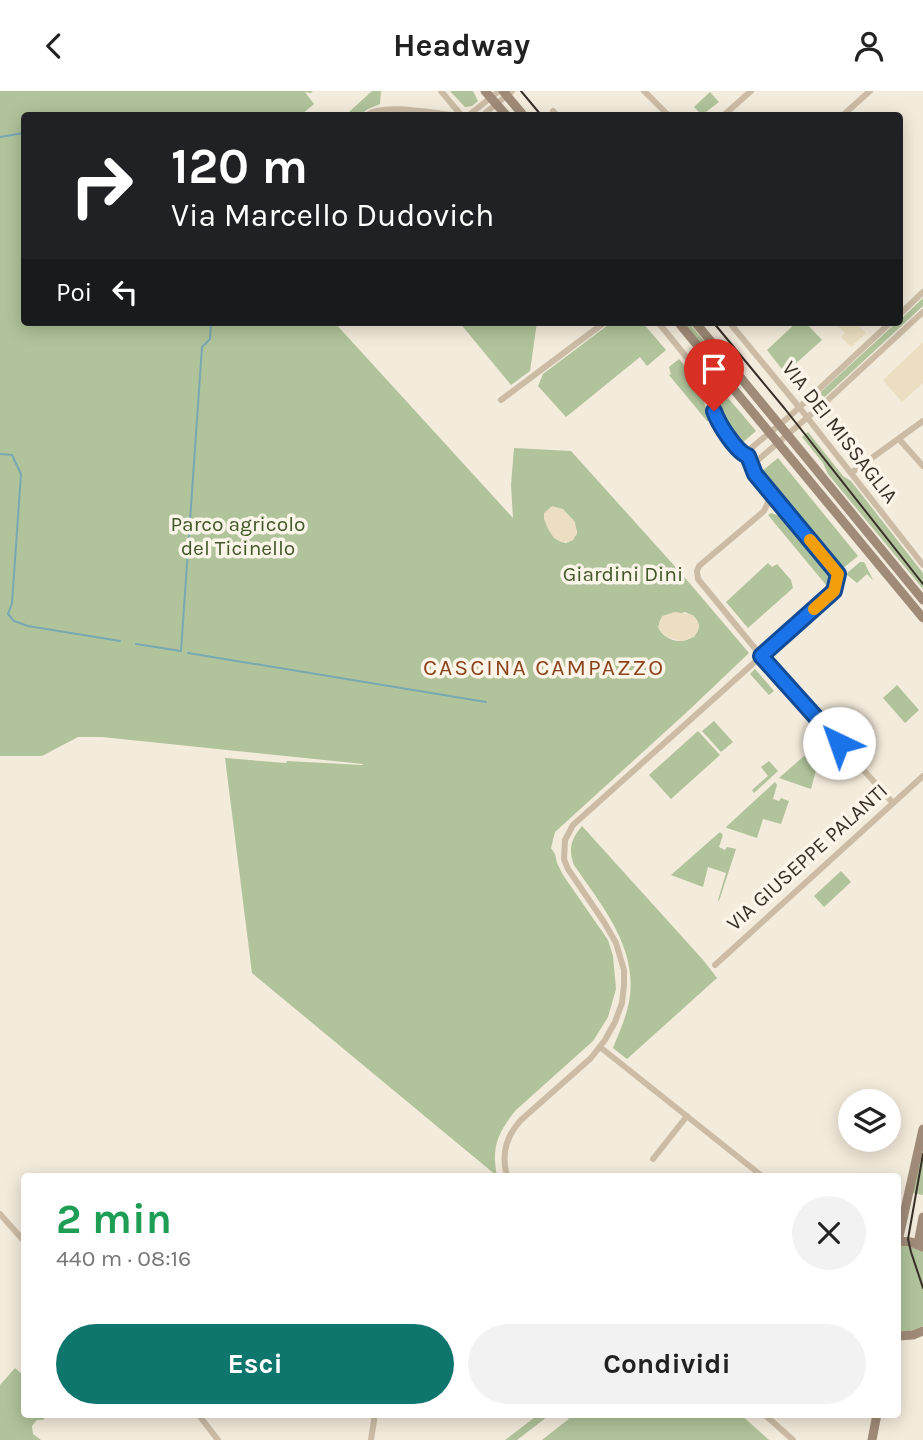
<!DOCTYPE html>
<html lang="it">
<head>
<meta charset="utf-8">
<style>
  :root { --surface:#fff; --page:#f2f2f2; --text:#222; --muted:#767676; --accent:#0f766e }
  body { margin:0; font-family:Karla,sans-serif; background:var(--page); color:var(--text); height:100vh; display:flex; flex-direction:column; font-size:26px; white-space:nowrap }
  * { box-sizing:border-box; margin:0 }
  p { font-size:23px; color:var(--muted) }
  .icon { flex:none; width:38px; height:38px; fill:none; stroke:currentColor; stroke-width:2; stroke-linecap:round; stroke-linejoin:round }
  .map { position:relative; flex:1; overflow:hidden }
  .sheet { position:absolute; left:21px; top:1082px; width:880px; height:245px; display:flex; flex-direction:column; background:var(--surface); border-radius:7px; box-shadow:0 4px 18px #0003 }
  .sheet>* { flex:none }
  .top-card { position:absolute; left:21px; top:21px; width:882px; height:214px; border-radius:7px; box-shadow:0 4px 18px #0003; background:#202124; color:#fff; overflow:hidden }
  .controls { position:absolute; left:838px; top:998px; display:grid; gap:14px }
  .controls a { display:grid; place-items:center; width:63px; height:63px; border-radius:50%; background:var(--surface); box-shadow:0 4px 18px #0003; font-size:35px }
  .pin { position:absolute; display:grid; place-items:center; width:60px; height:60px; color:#fff; margin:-72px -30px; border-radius:50% 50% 50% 0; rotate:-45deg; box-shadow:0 0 7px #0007 }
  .pin .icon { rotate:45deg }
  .me { position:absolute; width:77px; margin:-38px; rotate:318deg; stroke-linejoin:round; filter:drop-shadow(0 0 5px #0008) }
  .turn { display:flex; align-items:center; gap:24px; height:147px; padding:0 35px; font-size:32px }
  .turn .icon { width:91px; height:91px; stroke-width:2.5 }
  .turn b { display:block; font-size:49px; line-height:60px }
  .then { display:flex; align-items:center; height:66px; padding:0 35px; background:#0003; gap:14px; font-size:26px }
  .round { display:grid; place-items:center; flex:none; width:74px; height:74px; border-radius:37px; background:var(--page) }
  .overview { display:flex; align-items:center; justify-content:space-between; height:119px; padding:0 35px }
  h1 { font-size:42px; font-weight:700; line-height:52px; color:#1e9e55 }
  .cta { display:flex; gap:14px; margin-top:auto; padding:14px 35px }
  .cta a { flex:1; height:80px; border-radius:42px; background:var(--accent); color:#fff; font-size:28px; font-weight:700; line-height:80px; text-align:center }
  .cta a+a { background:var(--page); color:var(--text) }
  header { display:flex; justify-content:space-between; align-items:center; height:91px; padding:0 35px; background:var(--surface); font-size:32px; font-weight:700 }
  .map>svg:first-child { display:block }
  .green { fill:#b0c39a; fill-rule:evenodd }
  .plaza { fill:#ecdfc1 }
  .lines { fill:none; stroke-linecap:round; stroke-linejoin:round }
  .stream { stroke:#79a8b2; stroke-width:2 }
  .minor { stroke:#ccbca6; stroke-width:6 }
  .secondary { stroke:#a08b78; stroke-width:9 }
  .tram { stroke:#382f28; stroke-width:2 }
  .route-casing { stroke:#114b97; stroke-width:18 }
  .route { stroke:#1a73e8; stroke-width:12 }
  .slow { stroke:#f59e0b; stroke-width:12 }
  .labels { text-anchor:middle; stroke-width:7; stroke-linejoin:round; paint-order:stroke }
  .street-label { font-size:21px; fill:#382f28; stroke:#fbf4e8 }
  .park-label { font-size:21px; fill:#41582a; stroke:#fbf4e8 }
  .neighbourhood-label { font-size:23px; letter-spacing:2px; fill:#8b451c; stroke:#fbf4e8 }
</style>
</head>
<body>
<header><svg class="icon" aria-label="back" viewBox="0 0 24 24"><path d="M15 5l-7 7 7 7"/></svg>Headway<svg class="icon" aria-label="person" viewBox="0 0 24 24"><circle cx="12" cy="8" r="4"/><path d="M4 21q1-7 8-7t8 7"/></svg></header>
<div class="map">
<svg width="923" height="1349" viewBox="0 0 923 1349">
  <rect width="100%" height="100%" fill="#f3ebdb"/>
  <g class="green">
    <path d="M0,0H313L311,2L305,1L314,13L301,24H24V231H334L513,427L511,394L514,357L571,360L680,481L749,562L688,620L555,741L551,757L555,763L557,772L563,784L608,849L613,865L616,898L608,926L593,950L516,1019C498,1041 491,1056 497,1085L252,882L225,667L286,672L287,670L362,674L363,673L102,646H78L42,665H0ZM565,421L573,429L577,441L573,449L566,452L561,451ZM685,521C716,532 688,562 665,545C659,540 658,537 660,529Z"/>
    <polygon points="372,0 381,0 380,13 368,18 360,24 352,24 349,21"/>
    <polygon points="450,0 473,0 478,10 472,15 465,16"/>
    <polygon points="710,1 719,11 702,24 694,16"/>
    <polygon points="923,207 923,215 815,315 811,310 897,231 900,231 900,229"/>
    <polygon points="459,231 537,231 530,280 511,294"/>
    <polygon points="612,231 642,231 666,259 647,275 640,266 566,326 538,295 543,283"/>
    <polygon points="683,231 688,231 721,270 717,273"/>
    <polygon points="797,231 805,231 822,249 785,282 767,259"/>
    <polygon points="679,268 697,289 701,298 709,330 707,330 669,284 671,283 669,276"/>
    <polygon points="713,289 756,340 743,351 724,326"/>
    <polygon points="808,341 843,385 851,390 923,482 923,498 828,383 823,372 802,346"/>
    <polygon points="778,367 858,465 842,478 762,380"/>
    <polygon points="771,422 780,425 828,483 830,488 826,494 768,424"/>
    <polygon points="860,471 864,471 873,489 867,483 857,492 846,483"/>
    <polygon points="768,472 772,476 777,473 791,489 793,497 748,537 726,511"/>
    <polygon points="755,578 774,600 769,604 750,583"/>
    <polygon points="897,594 919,619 905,632 883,607"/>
    <polygon points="714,630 733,651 721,661 702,640"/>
    <polygon points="698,640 720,664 671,708 649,684"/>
    <polygon points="812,658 821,668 816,679 811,698 779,687"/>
    <polygon points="769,670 778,680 754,702 752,699 768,685 761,676"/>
    <polygon points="775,691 777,694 773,708 779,710 781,707 789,710 781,733 763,728 757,747 727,737 726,736"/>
    <path d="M582,735L704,870L717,887L627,968L613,957C619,942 626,927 629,911C639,858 602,815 574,774C568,758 571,748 582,735Z"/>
    <polygon points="720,741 723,744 719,756 725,759 727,756 736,758 719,810 718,809 726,782 708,776 703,796 671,784"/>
    <polygon points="841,780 851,791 824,816 814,805"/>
    <polygon points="923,1053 923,1104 912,1102"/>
    <polygon points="898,1154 908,1154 923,1160 923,1235 908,1241 898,1241"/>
    <polygon points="15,1277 24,1285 24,1323 47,1323 43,1329 37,1329 32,1335 33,1343 41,1349 0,1349 0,1294"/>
    <polygon points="539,1323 551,1323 517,1349 505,1349"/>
    <polygon points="575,1323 740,1323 769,1349 542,1349"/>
  </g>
  <g class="plaza">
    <polygon points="840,231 855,231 866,242 851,256 841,246 845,242 837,234"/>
    <polygon points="923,251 923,292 902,311 883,289"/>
    <polygon points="552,415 563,418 575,431 577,443 571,450 561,451 554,447 548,438 544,428 544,422"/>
    <polygon points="675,521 693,524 697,529 699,535 698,540 694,546 681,550 667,546 660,540 658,536 662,525"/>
  </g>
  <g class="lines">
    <g class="stream">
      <polyline points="170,22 171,24"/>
      <polyline points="153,24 164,23"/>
      <polyline points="0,46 24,42"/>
      <polyline points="0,363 12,364 21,383 12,512 8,523 14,530 28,535 120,550"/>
      <polyline points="136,553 181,560 202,256 210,248 211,231"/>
      <polyline points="188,562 486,611"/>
    </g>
    <g class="minor">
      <polyline points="441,0 461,24"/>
      <polyline points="644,0 668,24"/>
      <polyline points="553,20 557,24"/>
      <path d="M367,24C384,12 431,22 452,24"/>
      <polyline points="469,24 499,0"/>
      <polyline points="483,24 512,0"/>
      <polyline points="724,24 751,0"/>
      <polyline points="843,24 870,0"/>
      <polyline points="900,223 923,201"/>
      <polyline points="729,231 799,316 923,474"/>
      <polyline points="501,309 605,231"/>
      <polyline points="899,348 923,375"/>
      <polyline points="744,363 790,325 891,231"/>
      <polyline points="751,375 830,307 923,221"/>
      <polyline points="851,382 923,330"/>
      <polyline points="767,400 769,409 764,420 699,475 697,480 698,488 758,561 893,712"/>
      <polyline points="715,874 923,685"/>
      <polyline points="600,956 762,1085"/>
      <polyline points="653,1068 687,1025"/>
      <path d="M507,1085C501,1064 506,1045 521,1029L591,967L605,949L615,931L622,912L624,894V879L616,852L604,831L568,778L564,768L565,749L573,734L834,500L838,483L755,383L748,365L744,364L718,330L705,289L658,231"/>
      <polyline points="0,1123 24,1150"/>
      <polyline points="198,1323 218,1349"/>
      <polyline points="764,1323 793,1349"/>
      <polyline points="371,1349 375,1323"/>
    </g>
    <g class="secondary">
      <polyline points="485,0 506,24"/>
      <polyline points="503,0 523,24"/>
      <polyline points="678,231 923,527"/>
      <polyline points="695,231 923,509"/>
      <polyline points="898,1150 923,1038"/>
      <polyline points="898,1150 911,1151 923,1156"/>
      <polyline points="918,1153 923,1126"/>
      <polyline points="898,1245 913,1244 923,1240"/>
      <polyline points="872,1349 877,1323"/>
    </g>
    <g class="tram">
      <polyline points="521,0 541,24"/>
      <polyline points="713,231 785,318 923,493"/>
      <polyline points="923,1063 908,1148 911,1161 923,1197"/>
    </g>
  </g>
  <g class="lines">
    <defs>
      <path id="route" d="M714,320C718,332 736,361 748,365L755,383L838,483L834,500L761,565L839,652"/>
    </defs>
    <use href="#route" class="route-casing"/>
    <use href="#route" class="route"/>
    <polyline class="slow" points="810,449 838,483 834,500 814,518"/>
  </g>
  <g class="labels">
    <g class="street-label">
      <text transform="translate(840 341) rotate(52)" y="7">VIA DEI MISSAGLIA</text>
      <text transform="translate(807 766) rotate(-42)" y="7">VIA GIUSEPPE PALANTI</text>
    </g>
    <g class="park-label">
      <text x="238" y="440">Parco agricolo<tspan x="238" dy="24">del Ticinello</tspan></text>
      <text x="623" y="490">Giardini Dini</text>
    </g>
    <g class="neighbourhood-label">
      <text x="544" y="584">CASCINA CAMPAZZO</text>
    </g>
  </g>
</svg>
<div class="controls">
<a><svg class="icon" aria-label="layers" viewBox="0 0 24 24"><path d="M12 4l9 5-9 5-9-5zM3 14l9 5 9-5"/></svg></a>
</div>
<div class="pin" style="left:714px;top:320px;background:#d93025"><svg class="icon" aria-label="arrive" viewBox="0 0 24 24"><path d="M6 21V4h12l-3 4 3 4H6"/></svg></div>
<svg class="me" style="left:839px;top:652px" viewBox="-20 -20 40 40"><circle r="19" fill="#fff"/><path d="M0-13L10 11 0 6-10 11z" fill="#1a73e8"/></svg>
<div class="top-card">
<div class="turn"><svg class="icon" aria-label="right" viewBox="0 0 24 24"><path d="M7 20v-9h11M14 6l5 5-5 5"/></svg><div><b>120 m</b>Via Marcello Dudovich</div></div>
<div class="then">Poi<svg class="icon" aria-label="left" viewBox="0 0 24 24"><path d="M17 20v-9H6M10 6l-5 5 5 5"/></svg></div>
</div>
<section class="sheet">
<div class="overview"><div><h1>2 min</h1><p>440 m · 08:16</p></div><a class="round"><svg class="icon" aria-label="close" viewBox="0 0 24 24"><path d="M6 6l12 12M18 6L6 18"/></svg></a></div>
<div class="cta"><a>Esci</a><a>Condividi</a></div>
</section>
</div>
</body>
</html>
